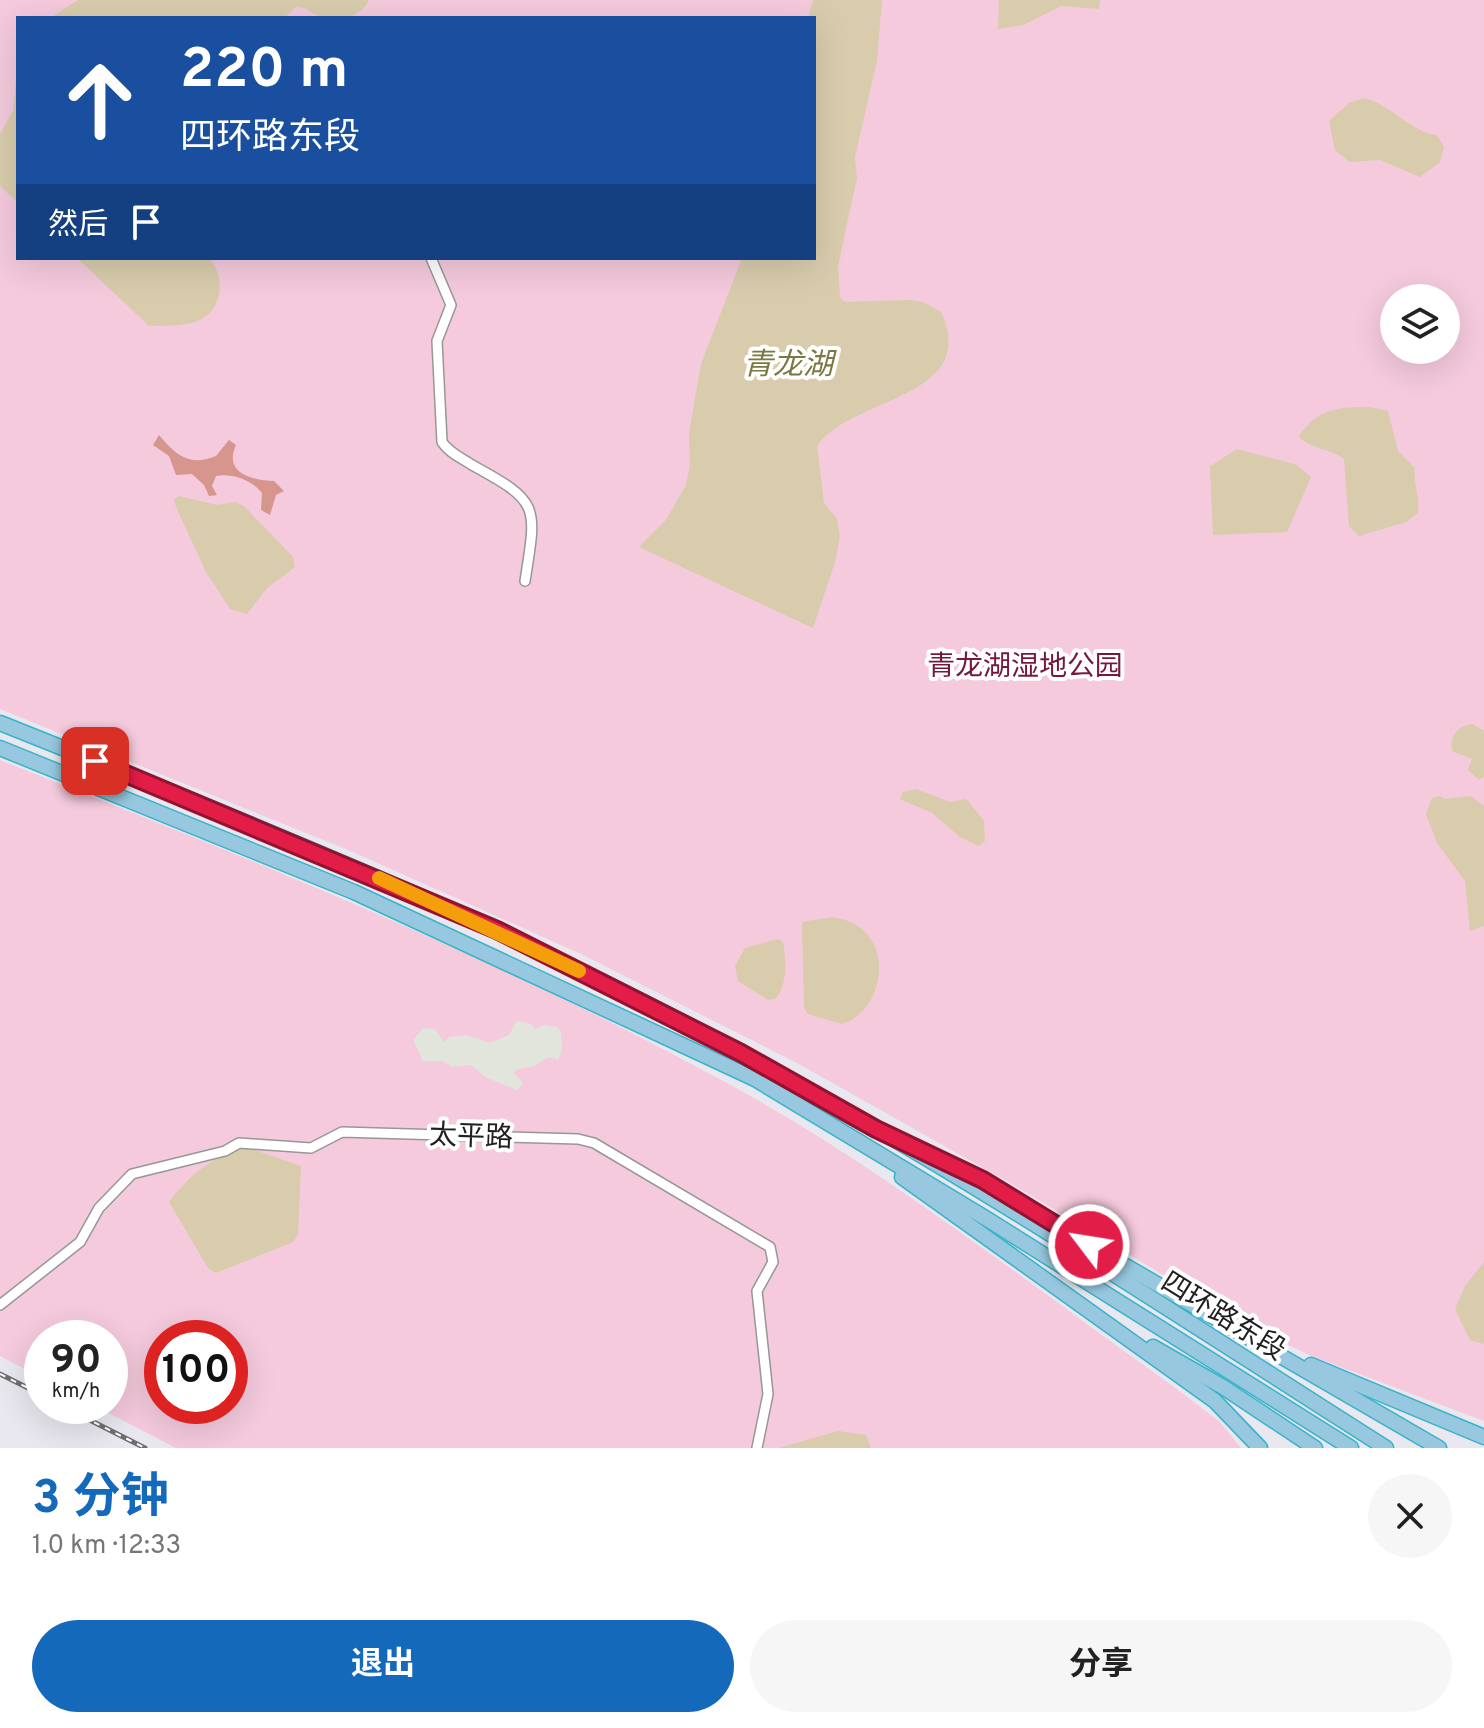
<!DOCTYPE html>
<html lang="zh">
<head>
<meta charset="utf-8">
<style>
  :root { --surface:#fff; --page:#f6f6f6; --text:#222; --muted:#767676; --accent:#1569bb }
  body { margin:0; font-family:Overpass,"Noto Sans SC",sans-serif; background:var(--page); color:var(--text); height:100vh; display:flex; flex-direction:column; font-size:30px; white-space:nowrap }
  * { box-sizing:border-box; margin:0 }
  p { font-size:26px; color:var(--muted) }
  .icon { flex:none; width:44px; height:44px; fill:none; stroke:currentColor; stroke-width:2; stroke-linecap:round; stroke-linejoin:round }
  .map { position:relative; height:1448px; overflow:hidden }
  .details { display:flex; flex-direction:column; background:var(--surface); flex:1 }
  .details>* { flex:none }
  .hud { position:absolute; left:16px; top:16px; width:800px; height:244px; border-radius:0px; box-shadow:0 8px 32px #0002; background:#1a4fa0; color:#fff; overflow:hidden }
  .tools { position:absolute; left:1380px; top:284px; display:grid; gap:16px }
  .tools a { display:grid; place-items:center; width:80px; height:80px; border-radius:50%; background:var(--surface); box-shadow:0 8px 32px #0002; font-size:40px }
  .speed { position:absolute; left:24px; top:1320px; display:flex; gap:16px; font-size:40px; font-weight:700; text-align:center }
  .speed>* { display:grid; place-content:center; width:104px; height:104px; border-radius:50%; background:var(--surface); box-shadow:0 8px 32px #0002; line-height:1 }
  .speed small { font-size:20px; font-weight:400 }
  .speed .limit { border:12px solid #d22; background:#fff; color:#111 }
  .pin { position:absolute; display:grid; place-items:center; width:68px; height:68px; color:#fff; margin:-34px; border-radius:16px; box-shadow:0 4px 12px #0006 }
  .me { position:absolute; width:88px; margin:-44px; rotate:301deg; stroke-linejoin:round; filter:drop-shadow(0 0 6px #0008) }
  .turn { display:flex; align-items:center; gap:28px; height:168px; padding:0 32px; font-size:36px }
  .turn .icon { width:104px; height:104px; stroke-width:2.5 }
  .turn b { display:block; font-size:56px; line-height:68px }
  .then { display:flex; align-items:center; height:76px; padding:0 32px; background:#0003; gap:16px; font-size:30px }
  .round { display:grid; place-items:center; flex:none; width:84px; height:84px; border-radius:42px; background:var(--page) }
  .head { display:flex; align-items:center; justify-content:space-between; height:136px; padding:0 32px }
  h1 { font-size:48px; font-weight:700; line-height:60px; color:var(--accent) }
  .button { display:flex; gap:16px; margin-top:auto; padding:16px 32px }
  .button a { flex:1; height:92px; border-radius:48px; background:var(--accent); color:#fff; font-size:32px; font-weight:700; line-height:92px; text-align:center }
  .button a+a { background:var(--page); color:var(--text) }
  .map>svg:first-child { display:block }
  .park { fill:#f4cadc; fill-rule:evenodd }
  .pitch { fill:#d6968e }
  .plaza { fill:#e1e5dc }
  .water { fill:#d8ccac }
  .lines { fill:none; stroke-linecap:round; stroke-linejoin:round }
  .minor-casing { stroke:#979797; stroke-width:12 }
  .highway-casing { stroke:#38b3c9; stroke-width:17 }
  .minor { stroke:#fff; stroke-width:9 }
  .highway { stroke:#97c8df; stroke-width:14 }
  .rail-casing { stroke:#6e6e6e; stroke-width:5 }
  .rail { stroke:#fff; stroke-width:2; stroke-dasharray:6; stroke-linecap:butt }
  .route-casing { stroke:#92132f; stroke-width:20 }
  .route { stroke:#e11d48; stroke-width:14 }
  .slow { stroke:#f59e0b; stroke-width:14 }
  .labels { text-anchor:middle; stroke-width:8; stroke-linejoin:round; paint-order:stroke }
  .park-label { font-size:28px; fill:#75173e; stroke:#fff }
  .street-label { font-size:28px; fill:#202020; stroke:#fff }
  .water-label { font-size:30px; font-style:italic; fill:#7a7941; stroke:#fff }
</style>
</head>
<body>
<div class="map">
<svg width="1484" height="1448" viewBox="0 0 1484 1448">
  <rect width="100%" height="100%" fill="#e9e7ef"/>
  <g class="park">
    <path d="M0,0H1484V1421L1309,1355L1243,1323L1012,1184L797,1063L581,954L353,852L0,709ZM18,18H814V258H18ZM1394,298H1446V350H1394Z"/>
    <path d="M0,760C250,859 500,958 736,1088C890,1173 1030,1285 1174,1387L1220,1422L1241,1448H176L95,1406H110V1338H42V1378L0,1356ZM162,1338H230V1406H162Z"/>
  </g>
  <path class="pitch" d="M159,435C176,455 189,467 216,456L229,440L236,445C223,473 252,480 274,481L284,491L276,495L270,515L261,510L262,493C252,480 232,473 216,476L212,486L217,495L209,496L204,485L192,474L176,475L169,456L153,445Z"/>
  <polygon class="plaza" points="520,1021 531,1024 535,1029 544,1025 557,1027 561,1032 562,1050 558,1060 549,1057 532,1067 517,1069 514,1073 523,1083 517,1090 487,1078 471,1065 453,1067 442,1061 423,1061 413,1040 423,1028 435,1029 444,1042 449,1037 467,1035 489,1043 509,1035 516,1022"/>
  <g class="water">
    <path d="M78,0H369C362,17 335,24 319,16C309,12 307,7 296,7L284,18H50Z"/>
    <path d="M813,0H882L877,61L855,157L857,178L838,266L840,297L845,302L910,300L923,302L941,312C981,399 851,396 817,446L824,503L837,519L840,536L835,562L813,628L639,547L666,520L686,485L690,465L689,433L701,364L742,258H814V18H808Z"/>
    <polygon points="999,0 1100,0 1099,9 1061,6 1023,25 998,29"/>
    <polygon points="18,59 18,203 0,186 0,134 13,111"/>
    <path d="M1364,98C1391,104 1410,132 1437,135L1444,147L1440,162L1420,177L1380,160L1350,162L1335,150L1329,121L1349,103Z"/>
    <path d="M77,258H209C227,278 223,313 195,322C181,327 163,325 149,326Z"/>
    <path d="M1370,407L1388,411L1398,451L1415,468C1413,484 1420,496 1418,513L1406,522L1359,536L1349,526L1344,459C1331,448 1310,450 1299,436C1318,408 1339,407 1370,407Z"/>
    <polygon points="1237,449 1297,465 1311,477 1287,532 1213,535 1210,466"/>
    <polygon points="179,496 217,505 235,502 244,506 293,557 295,567 267,588 247,614 230,609 206,572 176,507 174,500"/>
    <path d="M1472,724L1484,731V776L1479,780L1468,770L1472,759L1452,751C1450,736 1457,726 1472,724Z"/>
    <polygon points="916,789 950,802 966,799 984,821 985,841 978,846 960,837 932,813 900,799 903,792"/>
    <polygon points="1439,796 1445,799 1471,796 1484,806 1484,926 1470,931 1465,881 1437,843 1426,814 1432,798"/>
    <path d="M832,917C900,926 886,1012 842,1024L808,1014L804,1007L802,922Z"/>
    <path d="M777,939L783,942C786,958 788,987 775,999L768,1000L738,981L735,966L745,948Z"/>
    <path d="M246,1147L301,1166L298,1234L293,1242L216,1273L208,1268L169,1202C193,1172 209,1159 246,1147Z"/>
    <polygon points="1484,1262 1484,1344 1470,1340 1455,1309 1465,1286"/>
    <polygon points="838,1431 866,1435 871,1448 779,1448"/>
  </g>
  <g class="lines">
    <defs>
      <g id="minor">
        <path d="M431,258L451,305L437,341L442,442C449,453 462,458 472,465C540,502 537,505 525,581"/>
        <polyline points="0,1305 80,1242 99,1208 132,1174 225,1151 239,1143 311,1148 342,1132 578,1139 594,1143 770,1247 773,1262 757,1291 768,1394 757,1448"/>
      </g>
      <g id="highway">
        <path d="M0,723C251,823 503,924 741,1053C963,1172 1173,1313 1386,1448"/>
        <polyline points="0,748 354,892 755,1079 987,1219 1351,1448"/>
        <polyline points="952,1165 983,1180 1062,1229 1439,1448"/>
        <polyline points="902,1177 1215,1401 1260,1448"/>
        <polyline points="1153,1347 1223,1387 1315,1448"/>
        <polyline points="1311,1365 1484,1437"/>
      </g>
    </defs>
    <use href="#minor" class="minor-casing"/>
    <use href="#highway" class="highway-casing"/>
    <use href="#minor" class="minor"/>
    <use href="#highway" class="highway"/>
    <defs>
      <g id="rail">
        <polyline points="0,1374 42,1395"/>
        <polyline points="62,1406 145,1448"/>
      </g>
    </defs>
    <use href="#rail" class="rail-casing"/>
    <use href="#rail" class="rail"/>
  </g>
  <g class="lines">
    <defs>
      <polyline id="route" points="95,761 497,930 741,1053 876,1129 983,1180 1089,1245"/>
    </defs>
    <use href="#route" class="route-casing"/>
    <use href="#route" class="route"/>
    <polyline class="slow" points="379,878 579,971"/>
  </g>
  <g class="labels">
    <g class="park-label">
      <text x="1025" y="675">青龙湖湿地公园</text>
    </g>
    <g class="street-label">
      <text transform="translate(471 1135) rotate(2)" y="10">太平路</text>
      <text transform="translate(1224 1315) rotate(32)" y="10">四环路东段</text>
    </g>
    <g class="water-label">
      <text x="788" y="374">青龙湖</text>
    </g>
  </g>
</svg>
<div class="tools">
<a><svg class="icon" aria-label="layers" viewBox="0 0 24 24"><path d="M12 4l9 5-9 5-9-5zM3 14l9 5 9-5"/></svg></a>
</div>
<div class="speed"><div>90<small>km/h</small></div><div class="limit">100</div></div>
<div class="pin" style="left:95px;top:761px;background:#d93025"><svg class="icon" aria-label="arrive" viewBox="0 0 24 24"><path d="M6 21V4h12l-3 4 3 4H6"/></svg></div>
<svg class="me" style="left:1089px;top:1245px" viewBox="-20 -20 40 40"><circle r="17" fill="#e11d48" stroke="#fff" stroke-width="3"/><path d="M0-11L8 9 0 5-8 9z" fill="#fff"/></svg>
<div class="hud">
<div class="turn"><svg class="icon" aria-label="ahead" viewBox="0 0 24 24"><path d="M12 20V5M6 11l6-6 6 6"/></svg><div><b>220 m</b>四环路东段</div></div>
<div class="then">然后<svg class="icon" aria-label="arrive" viewBox="0 0 24 24"><path d="M6 21V4h12l-3 4 3 4H6"/></svg></div>
</div>
</div>
<section class="details">
<div class="head"><div><h1>3 分钟</h1><p>1.0 km · 12:33</p></div><a class="round"><svg class="icon" aria-label="close" viewBox="0 0 24 24"><path d="M6 6l12 12M18 6L6 18"/></svg></a></div>
<div class="button"><a>退出</a><a>分享</a></div>
</section>
</body>
</html>
